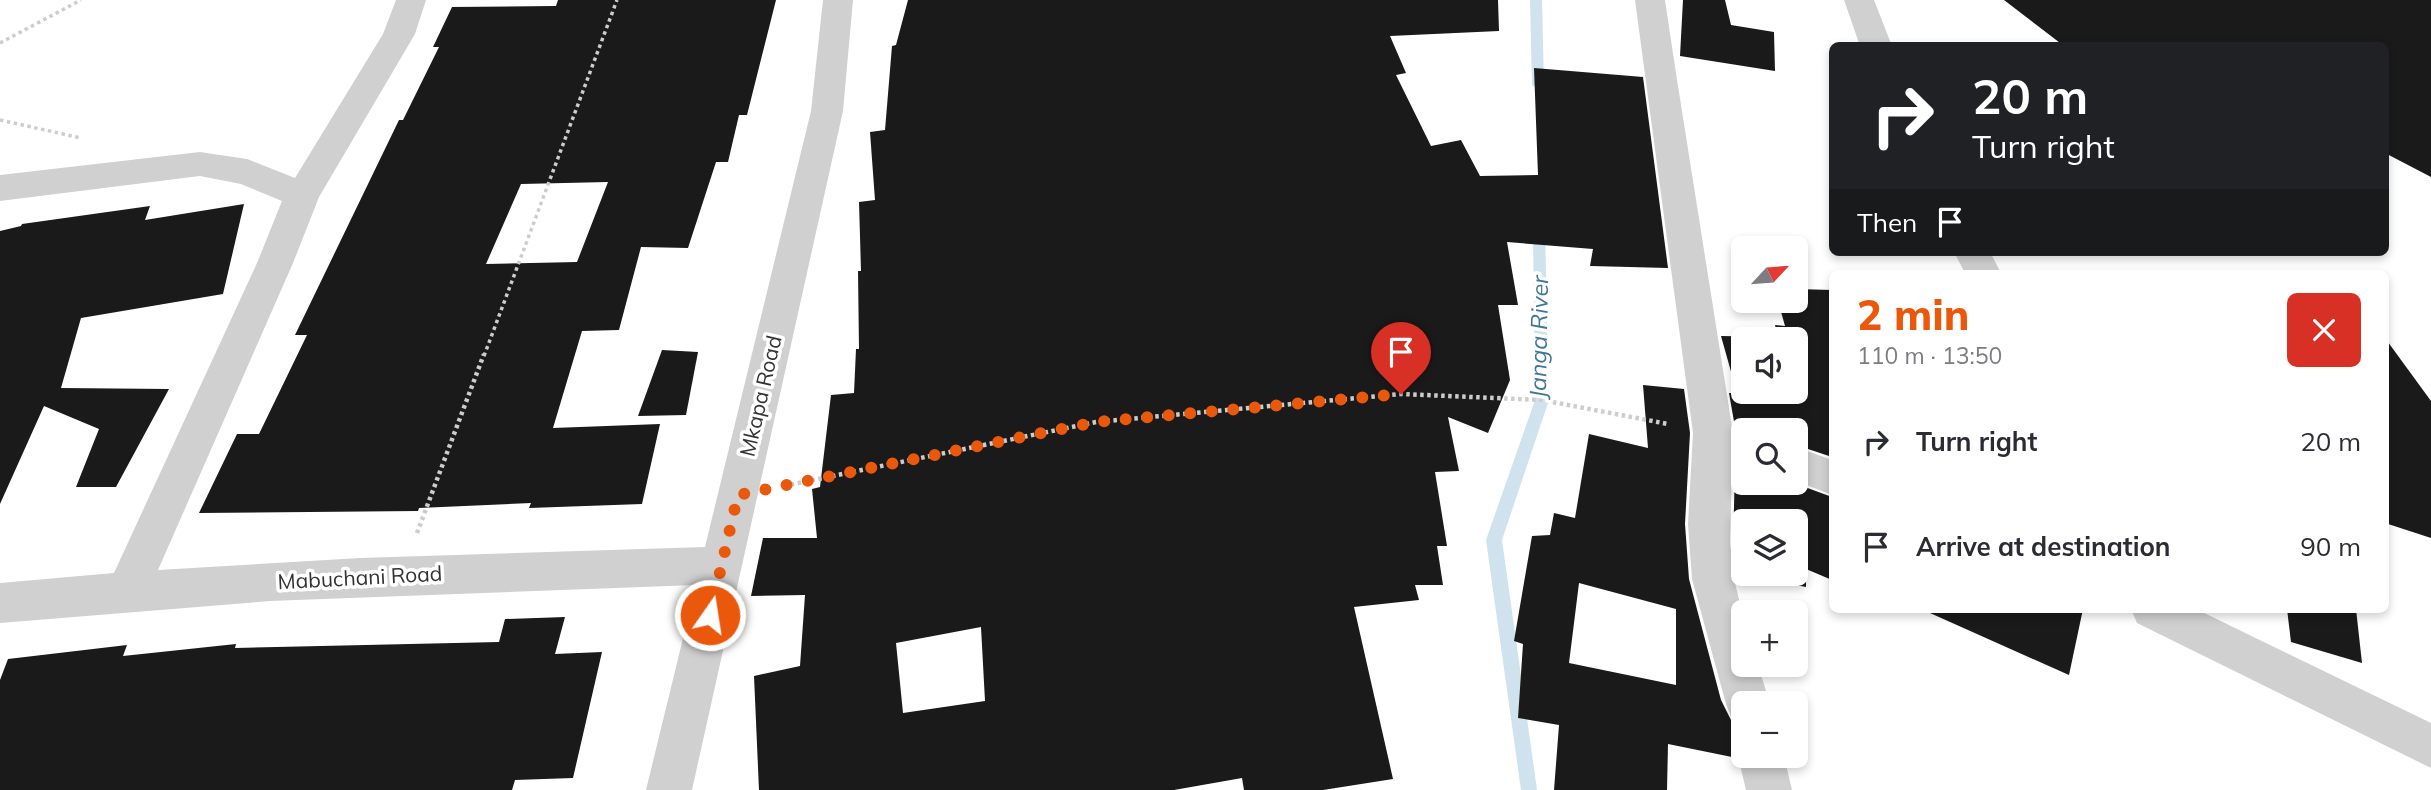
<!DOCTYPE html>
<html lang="en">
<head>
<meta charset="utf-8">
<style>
  :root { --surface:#fff; --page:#f2f2f3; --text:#2b2b33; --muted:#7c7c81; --accent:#ea580c }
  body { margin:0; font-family:Mulish,sans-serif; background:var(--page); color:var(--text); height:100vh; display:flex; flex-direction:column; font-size:26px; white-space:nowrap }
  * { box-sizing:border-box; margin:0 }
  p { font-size:23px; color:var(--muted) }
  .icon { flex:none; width:38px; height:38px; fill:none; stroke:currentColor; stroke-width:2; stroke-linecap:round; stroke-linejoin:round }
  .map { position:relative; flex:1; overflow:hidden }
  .sheet { position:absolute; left:1829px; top:270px; width:560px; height:343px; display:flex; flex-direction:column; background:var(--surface); border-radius:10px; box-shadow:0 4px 10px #0003 }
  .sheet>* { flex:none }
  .hud { position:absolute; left:1829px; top:42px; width:560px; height:214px; border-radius:10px; box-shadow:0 4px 10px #0003; background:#202124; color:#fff; overflow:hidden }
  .needle { width:46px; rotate:64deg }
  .buttons { position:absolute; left:1731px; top:236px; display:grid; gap:14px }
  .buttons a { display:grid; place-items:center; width:77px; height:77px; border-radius:10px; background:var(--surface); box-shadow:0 4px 10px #0003; font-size:35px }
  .pin { position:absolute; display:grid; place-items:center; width:60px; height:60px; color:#fff; margin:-72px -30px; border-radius:50% 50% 50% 0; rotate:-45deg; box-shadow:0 0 7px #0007 }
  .pin .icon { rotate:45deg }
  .me { position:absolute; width:77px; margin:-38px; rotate:13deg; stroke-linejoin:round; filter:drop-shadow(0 0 5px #0008) }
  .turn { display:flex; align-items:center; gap:24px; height:147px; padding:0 28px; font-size:32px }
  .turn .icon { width:91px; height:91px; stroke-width:2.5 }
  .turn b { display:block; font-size:49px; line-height:60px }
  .then { display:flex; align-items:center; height:66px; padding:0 28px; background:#0003; gap:14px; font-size:26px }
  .round { display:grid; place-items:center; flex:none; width:74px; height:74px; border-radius:10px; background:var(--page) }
  .head { display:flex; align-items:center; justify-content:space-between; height:119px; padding:0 28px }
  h1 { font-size:42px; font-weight:800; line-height:52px; color:var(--accent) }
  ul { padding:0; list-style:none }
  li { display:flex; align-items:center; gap:21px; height:105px; padding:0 28px }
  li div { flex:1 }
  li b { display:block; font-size:26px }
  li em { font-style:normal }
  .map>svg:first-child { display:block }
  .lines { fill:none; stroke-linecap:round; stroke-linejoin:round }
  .stream { fill:#cfe2ee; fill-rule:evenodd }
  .building { fill:#1a1a1a; fill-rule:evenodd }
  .path-far1 { stroke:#cdcdcd; stroke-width:3.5; stroke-dasharray:3.5 3.5; stroke-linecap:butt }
  .path { stroke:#cdcdcd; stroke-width:4.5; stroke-dasharray:3.5 3.5; stroke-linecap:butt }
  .street { fill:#d0d0d0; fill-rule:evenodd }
  .route { stroke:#ea580c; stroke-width:12; stroke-dasharray:0 21.6 }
  .labels { text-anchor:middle; stroke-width:7; stroke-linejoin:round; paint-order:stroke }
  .street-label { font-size:21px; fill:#333; stroke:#fff }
  .water-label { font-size:23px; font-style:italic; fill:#3f7597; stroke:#fff }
</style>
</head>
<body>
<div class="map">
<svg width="2431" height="790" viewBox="0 0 2431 790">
  <rect width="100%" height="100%" fill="#fff"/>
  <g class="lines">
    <g class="stream">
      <polygon points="1530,0 1542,0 1544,85 1538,89 1532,85"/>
      <polygon points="1539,223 1545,228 1549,400 1502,540 1537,790 1521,790 1486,540 1535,400 1533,228"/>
    </g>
  </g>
  <g class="building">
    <path d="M558,0H776L747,115H739L728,162H716L688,248L641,247L619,330L582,331L553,428L660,424L642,504L529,508L531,503L419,508L418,511L199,513L237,434H259L307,335H295L399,120H403L439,47H433L452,7L556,6ZM608,182L577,262L486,264L521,184Z"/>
    <path d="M908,0H1498L1499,31L1390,36L1406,73L1396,75L1431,146L1461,140L1480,176L1538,175L1534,68L1643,77L1668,268L1590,266L1593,249L1507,242L1518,305H1498L1510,380L1488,433L1448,417L1459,471L1435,472L1447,546H1437L1443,585H1415L1419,600L1354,607L1393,779L1323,790H1244L1242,778L1174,790H759L754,676L800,666L805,595L751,596L763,538H817L812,489L820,487L831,395L854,393L856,349H859L858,271H861L859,202L875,200L870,132L885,130L892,46L896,45ZM981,627L985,701L903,713L896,643Z"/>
    <polygon points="1683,0 1725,0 1731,25 1774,32 1775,71 1680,56"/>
    <polygon points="2004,0 2431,0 2431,177 2385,153 2385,46 2064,46"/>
    <polygon points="244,204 223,294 81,318 61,388 169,389 116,487 76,487 99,429 44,406 0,504 0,231 21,226 22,224 150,206 145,220"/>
    <path d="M1796,289L1832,290V457L1796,445V430H1743V483H1794L1832,497V580L1806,569V587L1736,573L1733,543L1736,433L1729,393H1737L1721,336L1778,337L1775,325L1785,326L1778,301H1796ZM1743,340H1796V392H1743ZM1743,522H1796V574H1743Z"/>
    <polygon points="2385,338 2431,401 2431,538 2385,523"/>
    <polygon points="662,350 698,352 686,415 638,416"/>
    <path d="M1643,385L1684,389L1690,433L1685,524L1689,579L1721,700L1732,722V757L1668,744L1667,790H1554L1559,725L1518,718L1523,644L1514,641L1532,536L1550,535L1554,513L1575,518L1589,434L1648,448ZM1579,583L1676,609V685L1569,663Z"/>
    <polygon points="1921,609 2083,609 2069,675"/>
    <polygon points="2287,609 2356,609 2362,663 2291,642"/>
    <polygon points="565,617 555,654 602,652 573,778 515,780 512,790 0,790 0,680 8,659 127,645 123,656 236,644 235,648 499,642 505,619"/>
  </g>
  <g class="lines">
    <g class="path-far1">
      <polyline points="0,43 81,0"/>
      <polyline points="0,120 81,138"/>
      <polyline points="484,356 617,0"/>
    </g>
    <g class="path">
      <polyline points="784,486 1096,422 1401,394 1542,400 1668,424"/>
      <polyline points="417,533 484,354"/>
    </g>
    <g class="street">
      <polygon points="396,0 426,0 415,34 319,197 293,263 158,570 360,558 705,547 811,111 823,0 853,0 843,111 692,790 646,790 696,585 270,601 0,623 0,583 114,573 257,263 282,201 241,184 200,176 0,201 0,175 200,152 247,159 295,178 383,34"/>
      <polygon points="1635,0 1665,0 1675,67 1733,433 1730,543 1734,579 1743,616 1743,665 1758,665 1770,704 1743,704 1743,723 1732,719 1726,704 1692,579 1688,524 1693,433"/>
      <polygon points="1844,0 1874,0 1892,46 1860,46"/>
      <polygon points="1954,252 1990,252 2001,273 1965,273"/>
      <polygon points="1796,447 1832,460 1832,495 1796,481"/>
      <polygon points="2131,609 2196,609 2431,723 2431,768 2137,623"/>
      <polygon points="1743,745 1743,756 1784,756 1792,790 1746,790 1738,756"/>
    </g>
  </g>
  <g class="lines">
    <polyline class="route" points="710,615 738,495 1096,422 1401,394"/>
  </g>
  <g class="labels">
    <g class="street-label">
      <text transform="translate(761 396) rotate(-77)" y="7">Mkapa Road</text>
      <text transform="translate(360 578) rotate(-3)" y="7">Mabuchani Road</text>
    </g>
    <g class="water-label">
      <text transform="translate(1539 337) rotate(-89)" y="8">Janga River</text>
    </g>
  </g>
</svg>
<div class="buttons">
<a><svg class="needle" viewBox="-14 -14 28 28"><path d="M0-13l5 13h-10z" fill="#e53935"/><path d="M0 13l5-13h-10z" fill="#7c7c81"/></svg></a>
<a><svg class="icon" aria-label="sound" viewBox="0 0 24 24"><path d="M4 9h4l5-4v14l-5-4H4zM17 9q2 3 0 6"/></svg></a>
<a><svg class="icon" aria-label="search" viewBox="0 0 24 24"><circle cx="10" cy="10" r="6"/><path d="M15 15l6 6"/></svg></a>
<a><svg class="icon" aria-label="layers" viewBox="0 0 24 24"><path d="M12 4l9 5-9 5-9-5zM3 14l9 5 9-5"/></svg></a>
<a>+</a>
<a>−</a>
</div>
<div class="pin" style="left:1401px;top:394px;background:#d93025"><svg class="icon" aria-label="arrive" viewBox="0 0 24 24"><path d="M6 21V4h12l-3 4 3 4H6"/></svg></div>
<svg class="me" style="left:710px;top:615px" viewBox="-20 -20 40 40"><circle r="17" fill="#ea580c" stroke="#fff" stroke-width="3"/><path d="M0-11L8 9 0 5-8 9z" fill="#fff"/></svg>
<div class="hud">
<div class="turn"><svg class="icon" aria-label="right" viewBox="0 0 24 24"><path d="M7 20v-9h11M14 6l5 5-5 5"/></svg><div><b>20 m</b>Turn right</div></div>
<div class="then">Then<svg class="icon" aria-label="arrive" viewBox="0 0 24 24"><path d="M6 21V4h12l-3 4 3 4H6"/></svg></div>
</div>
<section class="sheet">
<div class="head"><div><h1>2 min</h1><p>110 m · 13:50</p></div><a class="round" style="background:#d93025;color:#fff"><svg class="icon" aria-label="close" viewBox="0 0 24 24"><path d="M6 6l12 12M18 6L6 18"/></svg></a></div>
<ul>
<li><svg class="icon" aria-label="right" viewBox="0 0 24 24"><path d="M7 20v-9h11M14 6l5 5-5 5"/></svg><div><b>Turn right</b></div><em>20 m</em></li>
<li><svg class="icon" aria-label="arrive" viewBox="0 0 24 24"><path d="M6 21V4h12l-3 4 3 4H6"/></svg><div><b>Arrive at destination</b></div><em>90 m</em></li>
</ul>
</section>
</div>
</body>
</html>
